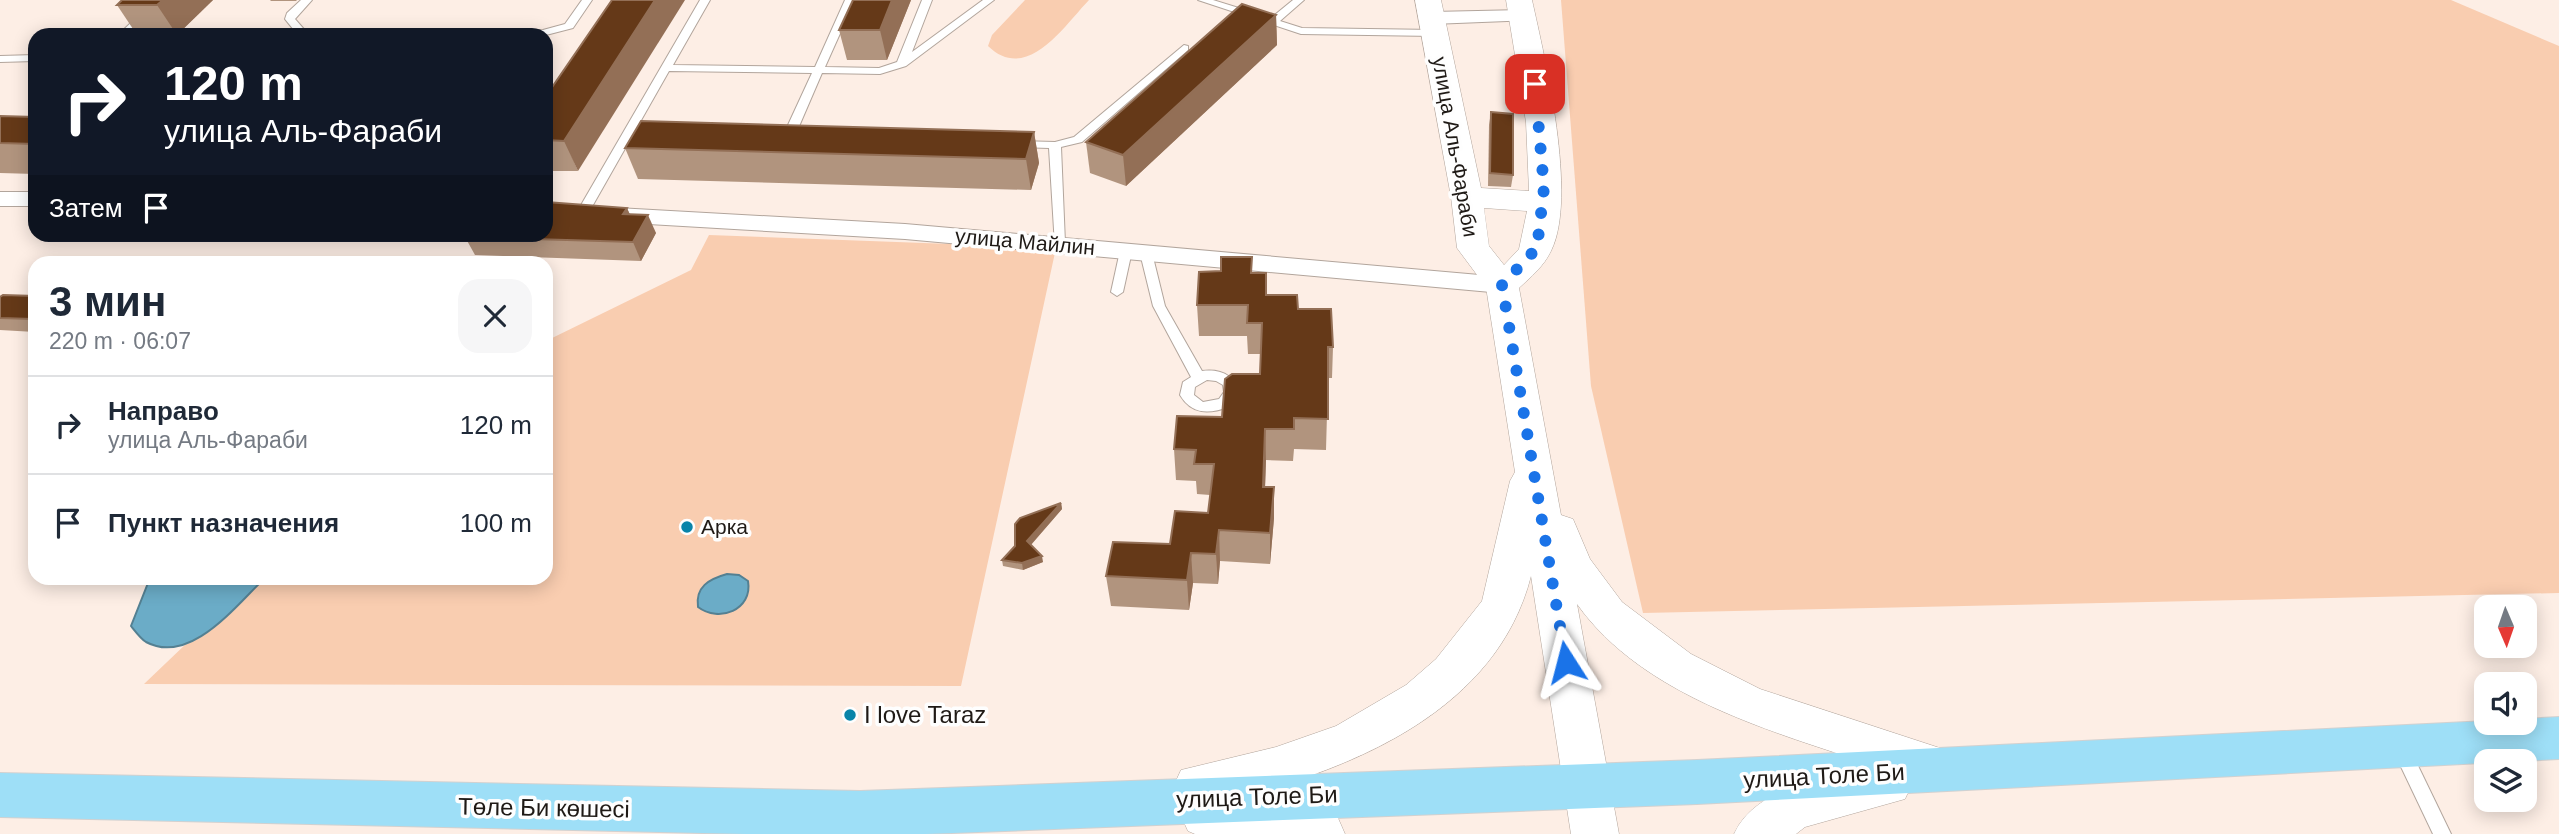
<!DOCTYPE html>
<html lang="ru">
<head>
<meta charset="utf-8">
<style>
  :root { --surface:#fff; --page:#f6f6f7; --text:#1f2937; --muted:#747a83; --line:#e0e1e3 }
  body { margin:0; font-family:Arial,sans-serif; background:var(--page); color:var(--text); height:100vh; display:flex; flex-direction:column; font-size:26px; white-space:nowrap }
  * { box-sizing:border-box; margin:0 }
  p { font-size:23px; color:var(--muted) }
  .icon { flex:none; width:38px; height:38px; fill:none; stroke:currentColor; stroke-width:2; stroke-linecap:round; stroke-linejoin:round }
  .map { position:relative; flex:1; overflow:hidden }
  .side { position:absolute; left:28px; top:256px; width:525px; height:329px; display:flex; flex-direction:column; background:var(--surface); border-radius:21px; box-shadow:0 4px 18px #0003 }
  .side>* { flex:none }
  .banner { position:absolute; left:28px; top:28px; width:525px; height:214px; border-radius:21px; box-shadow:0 4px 18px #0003; background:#111827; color:#fff; overflow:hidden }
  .needle { width:46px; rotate:178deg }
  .fabs { position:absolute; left:2474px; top:595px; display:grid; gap:14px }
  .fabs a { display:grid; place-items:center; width:63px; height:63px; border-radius:14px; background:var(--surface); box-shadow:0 4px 18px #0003; font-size:35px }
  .pin { position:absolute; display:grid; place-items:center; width:60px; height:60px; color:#fff; margin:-30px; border-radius:14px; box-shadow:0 4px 10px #0006 }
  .me { position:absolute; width:77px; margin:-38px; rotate:351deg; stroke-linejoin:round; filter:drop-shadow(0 0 5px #0008) }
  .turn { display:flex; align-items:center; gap:24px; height:147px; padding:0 21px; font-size:32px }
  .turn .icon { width:91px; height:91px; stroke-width:2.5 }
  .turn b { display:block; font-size:49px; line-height:60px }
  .then { display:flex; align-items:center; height:66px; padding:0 21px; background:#0003; gap:14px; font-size:26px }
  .round { display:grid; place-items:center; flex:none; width:74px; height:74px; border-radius:21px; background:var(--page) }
  .overview { display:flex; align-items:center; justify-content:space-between; height:119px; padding:0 21px }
  h1 { font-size:42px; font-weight:700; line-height:52px }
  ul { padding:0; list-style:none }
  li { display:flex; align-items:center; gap:21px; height:98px; padding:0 21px; border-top:2px solid var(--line) }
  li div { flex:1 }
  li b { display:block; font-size:26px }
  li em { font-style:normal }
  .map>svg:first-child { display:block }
  .green { fill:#f9cdb0 }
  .water { fill:#6bacc7; stroke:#548092; stroke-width:2 }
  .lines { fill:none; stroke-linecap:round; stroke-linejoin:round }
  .lane-casing { stroke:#b2a59c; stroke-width:2 }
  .street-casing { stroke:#b2a59c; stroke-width:2 }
  .secondary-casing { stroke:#b2a59c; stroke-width:1 }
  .primary-casing { stroke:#d2d1d0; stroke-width:2 }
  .lane { fill:#fff; fill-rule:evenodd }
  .street { fill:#fff; fill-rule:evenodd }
  .secondary { fill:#fff; fill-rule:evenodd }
  .primary { fill:#9edff7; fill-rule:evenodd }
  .wall { fill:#b1947e }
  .shaded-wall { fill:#936f56 }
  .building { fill:#653918; stroke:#936f56; stroke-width:2 }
  .route { stroke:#1a73e8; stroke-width:12; stroke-dasharray:0 21.6 }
  .poi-dot { fill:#0984a9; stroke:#fefefe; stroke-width:2.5 }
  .labels { text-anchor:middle; stroke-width:7; stroke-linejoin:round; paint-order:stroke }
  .street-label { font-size:21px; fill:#1f1a16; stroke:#fefefe }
  .poi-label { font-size:21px; fill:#1f1a16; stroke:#fefefe; text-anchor:start }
  .near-poi-label { font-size:24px; fill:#1f1a16; stroke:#fefefe; text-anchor:start }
  .near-street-label { font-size:24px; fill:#1f1a16; stroke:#fefefe }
</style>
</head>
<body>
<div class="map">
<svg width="2559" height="834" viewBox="0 0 2559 834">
  <rect width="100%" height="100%" fill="#fdeee5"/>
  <g class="green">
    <path d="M1025,0H1089C1064,26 1027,84 988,46L992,35Z"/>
    <polygon points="1561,0 2451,0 2559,46 2559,593 1643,613 1591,386"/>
    <polygon points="709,235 1056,248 961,686 144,684 255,578 546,578 546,341 691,270"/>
  </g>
  <g class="water">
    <path d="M727,574L739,575L748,581C753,610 719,623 698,607C695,587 709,579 727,574Z"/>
    <path d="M150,578H265C237,604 191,666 146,642C141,639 135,631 131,626Z"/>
  </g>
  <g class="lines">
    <defs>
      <g id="lane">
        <polygon points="155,0 166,0 129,35 118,35"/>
        <polygon points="301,0 312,0 295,19 309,35 298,35 285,19 287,13"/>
        <polygon points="582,0 592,0 573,28 546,35 363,35 368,32 543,30 565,24"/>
        <polygon points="700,0 710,0 673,65 815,67 845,0 855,0 825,67 879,68 897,62 922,0 932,0 912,52 983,0 994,0 906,66 880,74 822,73 794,138 788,141 782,138 812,73 669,71 589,212 583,216 579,215 577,212"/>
        <polygon points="1198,0 1213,0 1271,18 1293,0 1304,0 1280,21 1302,28 1435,30 1440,33 1435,36 1301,34"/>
        <polygon points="1184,45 1188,46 1188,50 1082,142 1061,147 1065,243 1063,246 1055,246 1049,148 1018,147 1012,144 1018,141 1055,142 1074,137"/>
        <polygon points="35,55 35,61 0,62 0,56"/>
        <polygon points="1126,247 1132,251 1123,292 1117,296 1111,292 1120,251"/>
        <path d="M1146,249L1152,253L1165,306L1202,371C1220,369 1234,374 1238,393L1229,407C1209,414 1192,415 1180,395L1183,382L1191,377L1153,306L1140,253ZM1207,380L1216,381L1223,385L1224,392L1219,399L1203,402L1194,395L1195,387Z"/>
        <polygon points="2402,742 2408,745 2451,834 2433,834 2393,750 2396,745"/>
      </g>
      <g id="street">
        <polygon points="1523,10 1530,12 1533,16 1530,20 1432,24 1422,18 1432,12"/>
        <rect x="0" y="192" width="35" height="14"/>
        <polygon points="546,204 905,224 1502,277 1510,279 1514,285 1510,291 1502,293 905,239 546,218"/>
      </g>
      <path id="secondary" d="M1415,0H1441L1481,188L1529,191L1526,122L1506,0H1532C1545,59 1578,197 1551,251C1544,266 1531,277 1519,288L1561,515L1573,519L1590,559L1622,602L1691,654L1760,689L1952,752L1959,766L1952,780L1936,786L1909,777L1912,784L1905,799L1805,827L1796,834H1734C1756,785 1829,778 1876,766C1774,732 1643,697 1577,604L1619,834H1571L1531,576C1497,709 1357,767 1237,798C1272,801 1305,806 1338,818L1345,834H1195L1188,831L1181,816L1187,802L1181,800L1174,785L1181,770L1276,747L1336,726L1406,685L1436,659L1482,601L1510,481L1515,472L1486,287L1457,248L1451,197ZM1484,208L1527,211L1519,249L1504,265L1489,246Z"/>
      <polygon id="primary" points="2559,717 2559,759 1697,804 926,834 746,834 0,817 0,773 860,791 1697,760 2487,721 2525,723 2525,719"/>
    </defs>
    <use href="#lane" class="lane-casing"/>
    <use href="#street" class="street-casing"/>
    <use href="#secondary" class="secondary-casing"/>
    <use href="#primary" class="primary-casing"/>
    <use href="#lane" class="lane"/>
    <use href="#street" class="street"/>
    <use href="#secondary" class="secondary"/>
    <use href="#primary" class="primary"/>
  </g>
  <g class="wall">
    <polygon points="122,0 213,0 177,35 137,35 117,5"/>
    <polygon points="270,0 297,0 296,1 271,1"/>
    <polygon points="911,0 887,60 847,60 839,30"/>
    <polygon points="1276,15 1277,45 1126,186 1090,173 1086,142"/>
    <polygon points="546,96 578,171 546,171"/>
    <polygon points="1491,112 1513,175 1511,187 1488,186 1489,125"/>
    <polygon points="0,116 35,117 35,174 0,173"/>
    <polygon points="1034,132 1039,163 1031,190 638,179 625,148"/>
    <polygon points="627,208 630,215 656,233 641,261 475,255 465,237"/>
    <polygon points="1252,273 1266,295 1298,309 1333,347 1332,378 1328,378 1326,450 1294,449 1293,461 1266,460 1265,487 1274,487 1274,518 1270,564 1220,561 1218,584 1193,583 1189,610 1111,606 1106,576 1170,544 1208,513 1210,495 1197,494 1196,481 1176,480 1174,449 1222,417 1260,374 1261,354 1248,354 1247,336 1199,336 1197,305"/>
    <polygon points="35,296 35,332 0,330 0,318"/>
    <polygon points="1061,503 1062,509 1031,545 1043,562 1023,570 1003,566 1002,560"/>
  </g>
  <g class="shaded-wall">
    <polygon points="163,0 213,0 177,35 157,5"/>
    <polygon points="655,0 685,0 578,171 564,141"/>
    <polygon points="892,0 911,0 887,60 880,30"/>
    <polygon points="1276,15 1277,45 1126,186 1123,155"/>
    <polygon points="1034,132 1039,163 1031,190 1026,159"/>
    <polygon points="627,208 635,226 623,214"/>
    <polygon points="648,215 656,233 641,261 633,242"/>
    <polygon points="1265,429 1266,460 1264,517 1263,487"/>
    <polygon points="1274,487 1274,518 1270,564 1270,533"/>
    <polygon points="1061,503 1062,509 1028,548 1027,541"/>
    <polygon points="1219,530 1220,561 1218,584 1216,554"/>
    <polygon points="1191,553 1193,583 1189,610 1187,580"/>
    <polygon points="1042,556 1043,562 1023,570 1022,563"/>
  </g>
  <g class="building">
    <polygon points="122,0 163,0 157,5 117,5"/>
    <polygon points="612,0 655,0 564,141 546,140 546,96"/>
    <polygon points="853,0 892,0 880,30 839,30"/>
    <polygon points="1242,4 1276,15 1123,155 1086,142"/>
    <polygon points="314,30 353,31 349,35 310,35"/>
    <polygon points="460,30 501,32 498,35 456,35"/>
    <polygon points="1491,112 1513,114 1513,175 1490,173"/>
    <polygon points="0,116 35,117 35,144 0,143"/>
    <polygon points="641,121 1034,132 1026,159 625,148"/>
    <polygon points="546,202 627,208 623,214 648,215 633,242 465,237 466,234 546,234"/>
    <polygon points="1221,257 1252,257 1251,273 1266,273 1266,295 1297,295 1298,309 1331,309 1333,347 1328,347 1328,419 1294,418 1294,429 1265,429 1263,487 1274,487 1270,533 1219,530 1216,554 1191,553 1187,580 1106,576 1113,542 1170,544 1175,511 1208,513 1214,464 1194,464 1196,450 1174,449 1177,416 1222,417 1225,379 1232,374 1260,374 1262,323 1247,323 1248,305 1197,305 1199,272 1221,271"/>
    <polygon points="3,295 35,296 35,318 33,319 0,318 0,297"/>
    <polygon points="1061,503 1027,541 1042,556 1022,563 1002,560 1015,546 1015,524 1020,518"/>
  </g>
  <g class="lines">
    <polyline class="route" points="1535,84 1544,188 1537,248 1502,285 1566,662"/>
  </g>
  <g class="poi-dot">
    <circle cx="687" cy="527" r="7"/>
    <circle cx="850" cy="715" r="7"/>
  </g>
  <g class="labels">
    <g class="street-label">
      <text transform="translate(1455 147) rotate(80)" y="7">улица Аль-Фараби</text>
      <text transform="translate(1025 242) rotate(5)" y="7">улица Майлин</text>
    </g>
    <g class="poi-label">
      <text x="701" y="534">Арка</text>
    </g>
    <g class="near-poi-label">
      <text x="864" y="723">I love Taraz</text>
    </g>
    <g class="near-street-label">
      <text transform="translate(1824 776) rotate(-3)" y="8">улица Толе Би</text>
      <text transform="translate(1257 797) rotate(-2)" y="8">улица Толе Би</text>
      <text transform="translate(544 808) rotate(1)" y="8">Төле Би көшесі</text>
    </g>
  </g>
</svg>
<div class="fabs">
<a><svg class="needle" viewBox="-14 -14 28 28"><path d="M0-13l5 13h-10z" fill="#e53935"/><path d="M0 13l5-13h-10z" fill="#747a83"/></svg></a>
<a><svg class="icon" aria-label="sound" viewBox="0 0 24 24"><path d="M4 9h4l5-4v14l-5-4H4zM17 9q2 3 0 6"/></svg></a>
<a><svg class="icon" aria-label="layers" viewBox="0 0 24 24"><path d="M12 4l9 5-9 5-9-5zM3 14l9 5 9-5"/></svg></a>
</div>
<div class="pin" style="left:1535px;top:84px;background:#d93025"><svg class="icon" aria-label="arrive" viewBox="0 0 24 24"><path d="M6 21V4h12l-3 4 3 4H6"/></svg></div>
<svg class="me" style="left:1566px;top:662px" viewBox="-20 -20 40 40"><path d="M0-17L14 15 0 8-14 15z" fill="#1a73e8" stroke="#fff" stroke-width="4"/></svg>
<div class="banner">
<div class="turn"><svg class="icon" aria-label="right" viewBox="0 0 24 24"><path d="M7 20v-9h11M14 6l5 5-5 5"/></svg><div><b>120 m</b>улица Аль-Фараби</div></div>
<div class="then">Затем<svg class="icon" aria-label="arrive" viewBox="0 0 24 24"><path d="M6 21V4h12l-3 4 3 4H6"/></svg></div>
</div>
<section class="side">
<div class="overview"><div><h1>3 мин</h1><p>220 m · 06:07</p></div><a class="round"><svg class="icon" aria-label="close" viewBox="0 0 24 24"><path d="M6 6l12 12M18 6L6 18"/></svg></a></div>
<ul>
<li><svg class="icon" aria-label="right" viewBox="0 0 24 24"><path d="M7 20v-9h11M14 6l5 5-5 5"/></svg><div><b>Направо</b><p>улица Аль-Фараби</p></div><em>120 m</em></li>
<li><svg class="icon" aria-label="arrive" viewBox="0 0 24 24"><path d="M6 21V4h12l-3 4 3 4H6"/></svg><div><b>Пункт назначения</b></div><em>100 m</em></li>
</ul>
</section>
</div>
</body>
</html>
